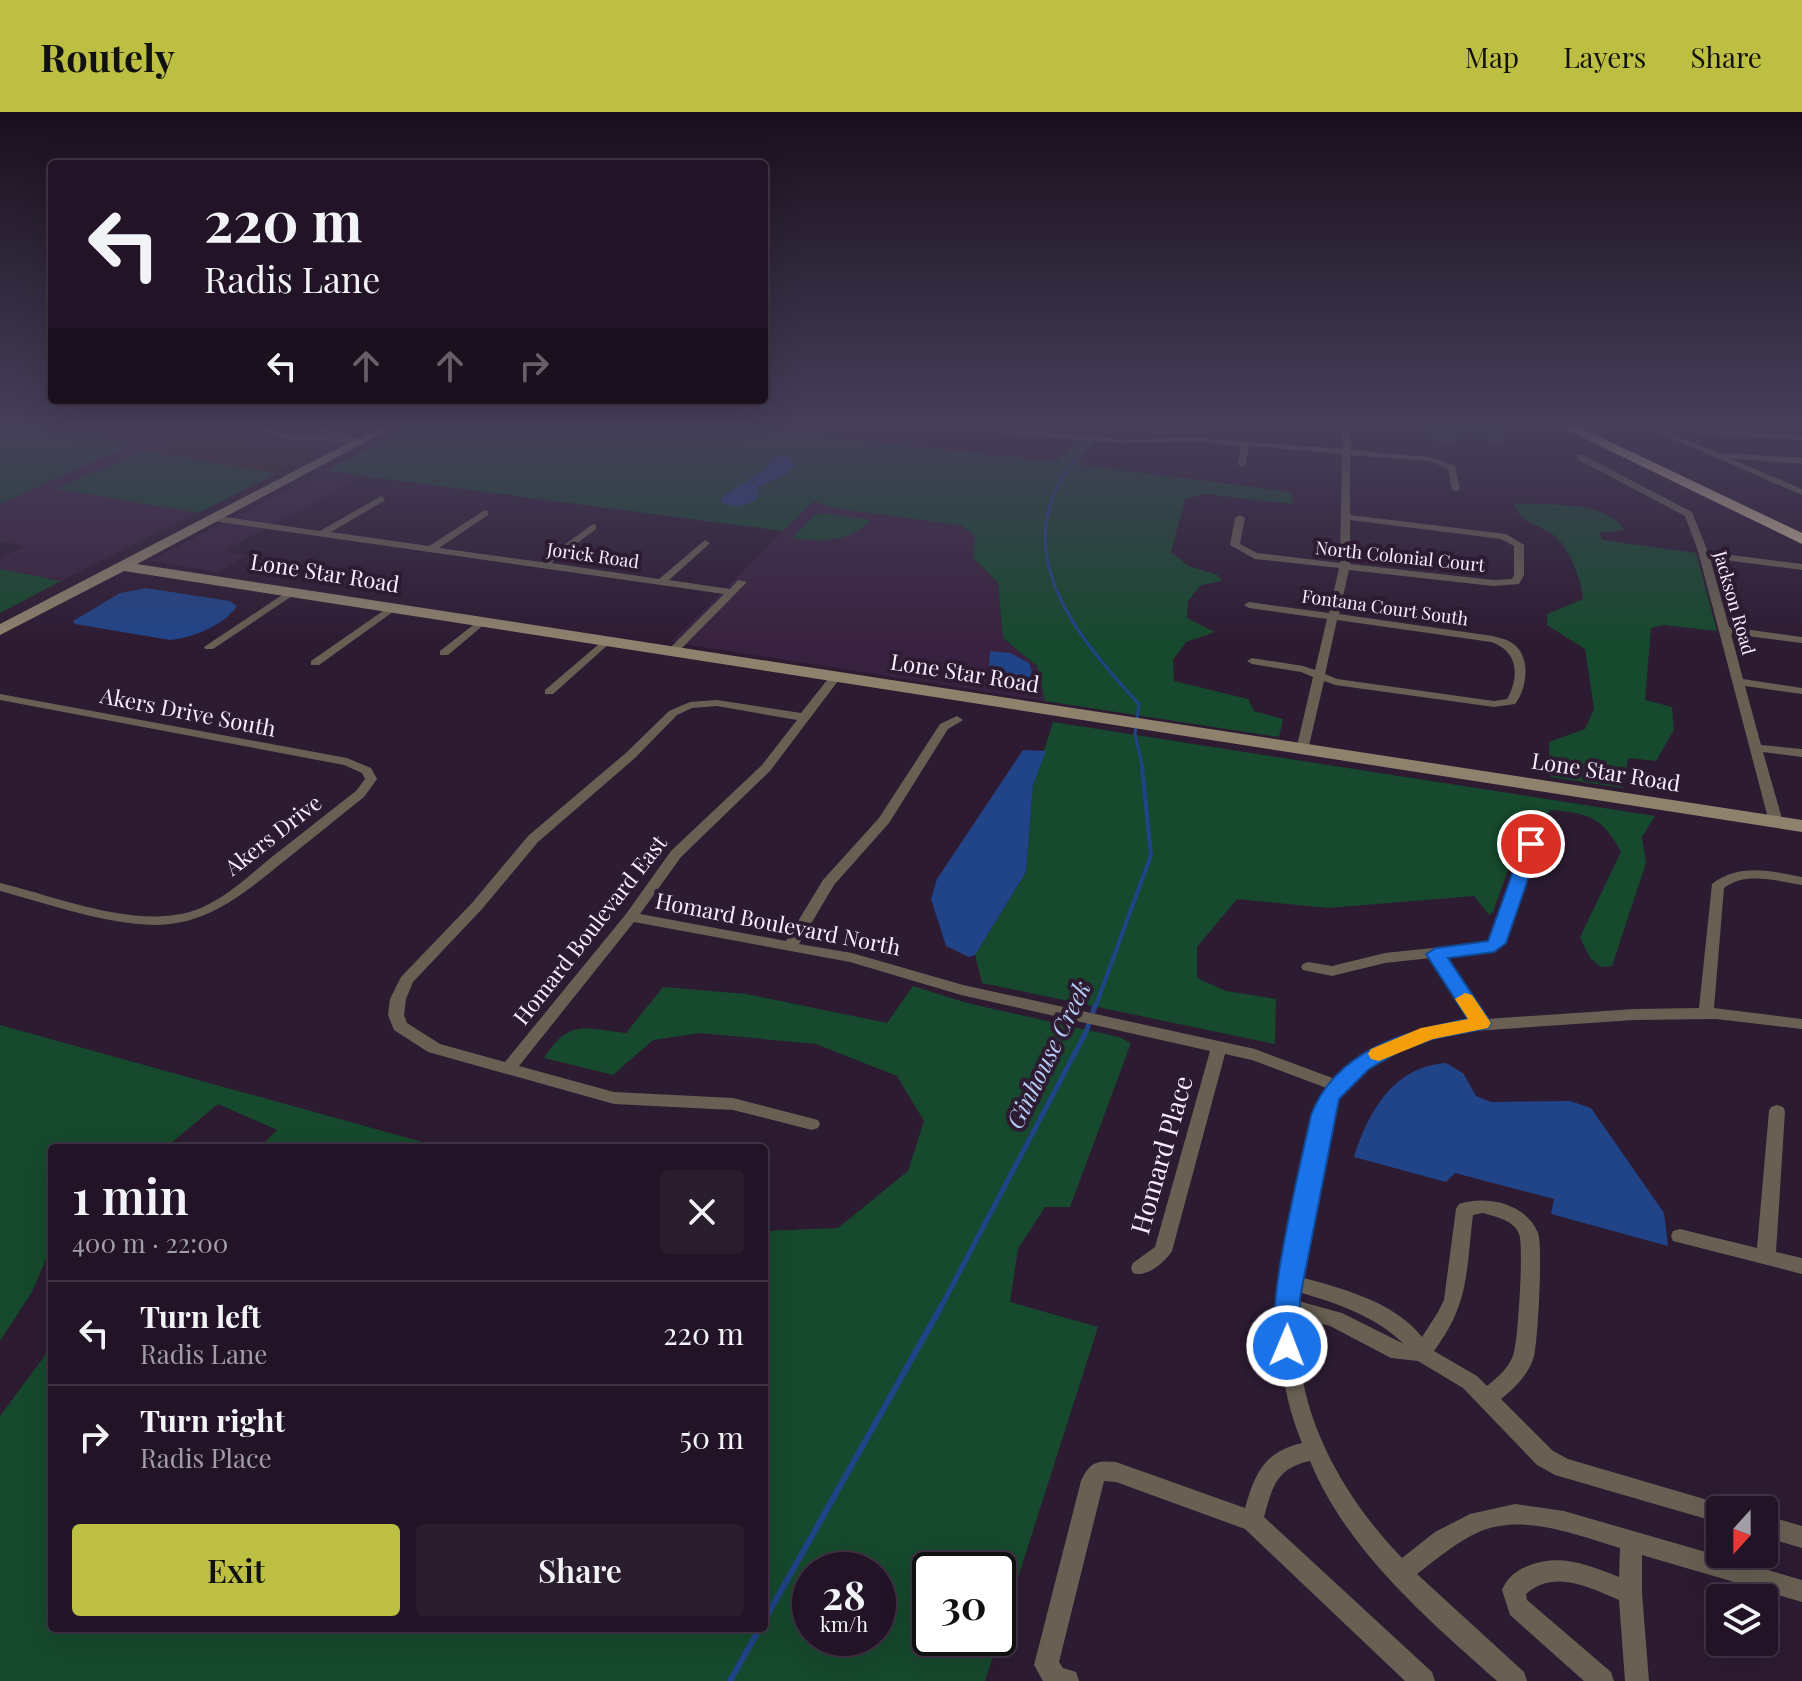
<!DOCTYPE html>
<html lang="en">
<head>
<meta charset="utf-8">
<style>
  :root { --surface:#221426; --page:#2a1d2e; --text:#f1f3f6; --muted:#a29ea7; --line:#3f3343; --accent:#bdbf43 }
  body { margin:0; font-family:"Playfair Display",serif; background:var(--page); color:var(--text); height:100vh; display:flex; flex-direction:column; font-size:30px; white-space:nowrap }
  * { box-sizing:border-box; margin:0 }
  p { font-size:26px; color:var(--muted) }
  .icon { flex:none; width:44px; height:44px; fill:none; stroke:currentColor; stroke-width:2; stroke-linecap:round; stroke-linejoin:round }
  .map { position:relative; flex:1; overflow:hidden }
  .panel { position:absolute; left:48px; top:1032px; width:720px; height:488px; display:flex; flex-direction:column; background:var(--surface); border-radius:8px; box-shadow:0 8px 32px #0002,0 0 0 2px var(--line) }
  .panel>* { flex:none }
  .top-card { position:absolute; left:48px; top:48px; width:720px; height:244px; border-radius:8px; box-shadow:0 8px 32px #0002,0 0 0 2px var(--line); background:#221426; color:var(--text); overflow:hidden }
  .needle { width:52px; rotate:201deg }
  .tools { position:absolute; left:1706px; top:1384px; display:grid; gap:16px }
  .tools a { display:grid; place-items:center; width:72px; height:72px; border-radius:8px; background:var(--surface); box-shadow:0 8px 32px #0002,0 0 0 2px var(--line); font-size:40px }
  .speed { position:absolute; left:792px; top:1440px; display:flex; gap:16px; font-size:40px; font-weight:700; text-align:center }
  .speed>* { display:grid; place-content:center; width:104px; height:104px; border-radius:50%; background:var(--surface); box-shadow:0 8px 32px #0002,0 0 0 2px var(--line); line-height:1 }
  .speed small { font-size:20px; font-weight:400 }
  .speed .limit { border:4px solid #111; border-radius:12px; background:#fff; color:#111 }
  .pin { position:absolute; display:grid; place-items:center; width:68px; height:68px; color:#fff; margin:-34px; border:4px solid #fff; border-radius:50%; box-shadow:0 2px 8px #0007 }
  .me { position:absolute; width:88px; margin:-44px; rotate:1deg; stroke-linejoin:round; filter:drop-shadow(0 0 6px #0008) }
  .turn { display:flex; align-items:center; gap:28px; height:168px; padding:0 24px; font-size:36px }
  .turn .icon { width:104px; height:104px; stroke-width:2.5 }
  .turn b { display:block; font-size:56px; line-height:68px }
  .lanes { display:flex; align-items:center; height:76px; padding:0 24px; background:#0003; justify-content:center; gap:40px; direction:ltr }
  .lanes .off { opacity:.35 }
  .round { display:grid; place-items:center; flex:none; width:84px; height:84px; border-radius:8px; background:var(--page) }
  .summary { display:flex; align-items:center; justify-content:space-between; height:136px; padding:0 24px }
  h1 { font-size:48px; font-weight:600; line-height:60px }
  .cta { display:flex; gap:16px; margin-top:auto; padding:16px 24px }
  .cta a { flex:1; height:92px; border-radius:8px; background:var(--accent); color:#111; font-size:32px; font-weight:600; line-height:92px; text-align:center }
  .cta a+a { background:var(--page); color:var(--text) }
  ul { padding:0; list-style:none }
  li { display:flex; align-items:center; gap:24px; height:104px; padding:0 24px; border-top:2px solid var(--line) }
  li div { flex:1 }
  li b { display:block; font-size:30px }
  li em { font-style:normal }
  header { display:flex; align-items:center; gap:48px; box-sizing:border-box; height:112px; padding:0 40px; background:var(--accent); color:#111 }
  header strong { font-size:38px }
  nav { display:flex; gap:44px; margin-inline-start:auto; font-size:28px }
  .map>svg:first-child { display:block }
  .built { fill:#39223f }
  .industrial { fill:#37261d }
  .green { fill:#16492d; fill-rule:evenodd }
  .water { fill:#214488 }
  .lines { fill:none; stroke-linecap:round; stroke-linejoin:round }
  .stream-far3 { stroke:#214488; stroke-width:3 }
  .stream-far2 { stroke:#214488; stroke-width:4 }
  .stream-far1 { stroke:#214488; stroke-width:5 }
  .stream { stroke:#214488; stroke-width:6 }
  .street { fill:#686053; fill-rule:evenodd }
  .secondary { fill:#8f826d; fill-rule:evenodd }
  .highway { fill:#c9b594; fill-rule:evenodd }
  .route { fill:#1a73e8; stroke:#114b97; stroke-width:2 }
  .slow { fill:#f59e0b }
  .labels { text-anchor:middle; stroke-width:8; stroke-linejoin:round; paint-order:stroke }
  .far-street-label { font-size:18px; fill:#f9edfd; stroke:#2d1b32 }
  .street-label { font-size:22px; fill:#f9edfd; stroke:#2d1b32 }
  .water-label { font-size:24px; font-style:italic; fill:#b6ccf4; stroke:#2d1b32 }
  .near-street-label { font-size:26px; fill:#f9edfd; stroke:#2d1b32 }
</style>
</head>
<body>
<header>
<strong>Routely</strong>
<nav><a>Map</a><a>Layers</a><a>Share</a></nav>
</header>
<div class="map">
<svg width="1802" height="1569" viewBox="0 0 1802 1569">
  <rect width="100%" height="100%" fill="#2d1b32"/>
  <g class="built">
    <polygon points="0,312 336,312 367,317 319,341 187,320 58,376 198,401 61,469 0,457 0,447 24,434 0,429"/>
    <polygon points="326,359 363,364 224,439 247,444 218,460 149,449"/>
    <polygon points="813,389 832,396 960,413 975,423 973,446 998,471 1003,526 1037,554 1045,589 671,530"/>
  </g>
  <polygon class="industrial" points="187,319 319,341 277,361 143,339"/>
  <g class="green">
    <polygon points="14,312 136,330 0,392 0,314"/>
    <path d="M414,312H718L1055,350L1080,329L1095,331L1079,349L1081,353L1291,380L1292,392L1205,382L1185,387L1171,440L1189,454L1218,463L1222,469L1201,473L1188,489L1187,506L1215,520L1186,530L1173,548L1174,569L1248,587L1254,599L1283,607L1279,625L1045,589L1037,554L1003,526L998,471L973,446L975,423L960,413L832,396L814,389L783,419L326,359ZM768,355L784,363L757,376L755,384L722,386Z"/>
    <polygon points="1422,312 1521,312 1531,317 1500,319 1502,329 1495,333 1479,323 1458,322 1456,331 1431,328"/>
    <polygon points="143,339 277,361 198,401 56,377"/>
    <path d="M1514,391C1546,394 1605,387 1624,418L1600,421L1602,428L1696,441L1717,519L1664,513L1651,516L1645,588L1672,595L1674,618L1656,649L1628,646L1623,676L1550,665L1549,630L1585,617L1594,597L1585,537L1547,513V502L1583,487C1582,469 1570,438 1556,425C1540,411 1520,413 1514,391Z"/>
    <path d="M825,401L870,408C849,431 821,430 792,426L815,403Z"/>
    <polygon points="0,457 61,469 0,501"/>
    <path d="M1053,610L1655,704L1642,725L1646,751L1612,854L1601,855L1590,846L1580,825L1621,740C1602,705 1589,701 1550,698L1542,714L1516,716L1510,729L1515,738L1493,800L1489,803L1474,784L1328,796L1237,787L1197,835V866L1226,879L1276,887L1275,932L982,871L975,843L1026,760L1033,673Z"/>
    <path d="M913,874L967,891L1119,925L1131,931L1070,1095H1045L1018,1137L1010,1190L1098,1215L985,1569H0V1304L52,1234V1516H764V1119L838,1116L908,1059L924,1009L897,964L816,932L700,921L653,928L613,963L544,946C570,906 584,917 626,921L663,875L746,882L887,911ZM810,1458H878V1526H810ZM930,1458H998V1526H930Z"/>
    <polygon points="0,913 444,1036 259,1036 277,1018 218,992 165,1036 52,1036 52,1133 32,1180 0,1229"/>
  </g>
  <g class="water">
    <path d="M784,343L797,352L784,363L757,375L758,386C745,396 736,395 721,391V386L768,355L772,346Z"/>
    <path d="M146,476L230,489L237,494C225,513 192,526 170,528L75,512L73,509L120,481Z"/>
    <polygon points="990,539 1010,541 1029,551 1036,572 1013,570 1013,564 998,562 989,554"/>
    <polygon points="1023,638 1046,639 1033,673 1026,760 975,843 969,845 946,834 931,787 937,767"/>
    <path d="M1446,951L1463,961L1476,984L1491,990L1570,989L1591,996L1664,1101L1668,1134L1551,1102L1554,1087L1455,1061L1446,1070L1354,1045C1369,999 1393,955 1446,951Z"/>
  </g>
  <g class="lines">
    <g class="stream-far3">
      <polyline points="1095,325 1104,312"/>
      <path d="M1091,330C996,423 1067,515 1139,592L1135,622L1143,657"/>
    </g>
    <polyline class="stream-far2" points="1095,896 1151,743 1142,655"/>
    <polyline class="stream-far1" points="941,1195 1086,920 1095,894"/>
    <g class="stream">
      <polyline points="764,1509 942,1193"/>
      <polyline points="730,1569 760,1516"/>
    </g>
    <g class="street">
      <path d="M276,312L320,315L366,329L362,331L287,327L243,313ZM267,316L320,319L341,325L288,323Z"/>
      <path d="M909,312H945L1119,327L1200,326L1342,337V312H1350V338L1430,345L1455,354L1460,377L1456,380L1452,377L1448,357L1429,349L1350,343V403L1506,422L1524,433V463L1519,472L1493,474L1349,458L1339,502L1493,524C1499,526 1507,527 1512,531C1532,544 1527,577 1515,592L1494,595L1335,573L1324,569L1308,638L1306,641H1298L1296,638L1313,565L1301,560L1252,552L1247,549L1252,546L1303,554L1315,558L1327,507L1249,496L1244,493L1249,490L1329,501L1339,456L1255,447L1230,433L1235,406L1240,403L1245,406L1240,432L1257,441L1340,451L1342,342L1249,334L1246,352L1242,355L1238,352L1241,334L1200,330L1119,331L913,314ZM1350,408L1501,427L1514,434V463L1512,467L1493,468L1350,452ZM1337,508L1491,530C1518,539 1520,564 1507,587L1494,589L1337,567L1325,562Z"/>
      <polygon points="1639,312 1650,312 1658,316 1662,314 1802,324 1802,328 1665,319 1723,343 1727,341 1802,346 1802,352 1729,346 1802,377 1802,383"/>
      <polygon points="1577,343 1583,343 1692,400 1708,440 1802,452 1802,458 1710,446 1729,515 1802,525 1802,531 1731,522 1743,567 1802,576 1802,582 1745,574 1761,633 1802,637 1802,645 1763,640 1783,710 1781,713 1776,714 1769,710 1698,439 1685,404 1577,347"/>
      <polygon points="381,384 385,387 384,389 331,420 429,434 485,398 488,399 488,403 439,436 541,450 593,412 596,413 596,417 551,451 659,467 705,428 710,431 708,433 669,468 730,477 738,468 747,470 677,541 673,542 668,539 669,537 724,482 212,409 207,406 212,403 320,419"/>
      <polygon points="291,477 295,478 295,482 213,537 205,537 204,535"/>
      <polygon points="393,492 398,495 397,497 319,553 311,553 311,549"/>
      <polygon points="482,506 486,507 486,511 448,543 440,543 440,539"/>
      <polygon points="606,526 611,529 610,531 553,582 545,582 545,578"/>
      <path d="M835,562L841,565L770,659L681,745L640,802L786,829L823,768L879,706L940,612L957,604L963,608L948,617L889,711L834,773L799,832L852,841L963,873L1255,937L1335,967C1343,959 1350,951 1358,945C1391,923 1433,913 1471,908L1431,846L1385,851L1332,864L1303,858L1301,855L1303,852L1308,850L1332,854L1385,841L1490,830L1493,826L1526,729L1531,728L1538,732L1505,830L1499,837L1494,839L1445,844L1486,907L1634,897L1699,896L1712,772C1739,751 1771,759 1802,765V773C1776,769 1746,759 1724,776L1714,896L1802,907V917L1716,907L1634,908L1460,920L1428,927L1398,937L1369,954L1345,976L1330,1003L1300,1165C1341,1176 1395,1190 1422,1225L1438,1200L1444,1188L1456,1097L1459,1092C1486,1083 1526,1091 1538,1121C1543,1133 1538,1229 1534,1244C1530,1261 1514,1277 1501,1287L1553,1339L1568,1347L1728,1394L1730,1398H1720V1411L1555,1363L1537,1353L1463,1276L1418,1249L1391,1246L1330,1214L1298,1206C1299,1220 1298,1235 1300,1249C1308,1323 1351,1393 1402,1446L1435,1420L1470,1402L1515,1392L1564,1399L1802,1468V1490L1642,1443V1481L1649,1569H1625L1619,1488C1589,1475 1554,1457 1526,1482L1527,1488L1611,1560L1614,1569H1584L1510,1503L1502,1478C1506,1468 1513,1461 1523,1456C1557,1440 1586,1452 1619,1465L1620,1436C1577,1423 1523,1401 1479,1420C1456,1430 1437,1447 1417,1462L1524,1560L1527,1569H1497C1427,1507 1346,1437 1310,1349C1276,1356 1272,1376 1264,1405L1432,1560L1435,1569H1405L1245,1417L1116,1370L1104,1369L1059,1550L1063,1556L1076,1560L1079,1569H1043L1034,1553L1081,1369C1090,1350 1096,1348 1116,1350L1245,1396C1255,1361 1264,1340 1302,1331C1266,1243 1279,1160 1299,1070C1304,1049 1306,1024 1313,1004C1317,994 1324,985 1329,977L1252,948L1225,942L1172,1139C1165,1150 1147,1166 1133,1161L1131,1156L1133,1151L1155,1135L1210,939L961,883L850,850L634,810L519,954L614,980L733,986L818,1008L820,1012L818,1016L812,1018L733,998L614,992L428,940L394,918L388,903L390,887L401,865L472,791L528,724L627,640L669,599L690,590L717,588L801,601L831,563ZM717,594L797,608L762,653L671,739L626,802L505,950L440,932L407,911L404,903L406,887L413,870L482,797L538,730L635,646L677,603L692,596ZM1483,1101C1496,1105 1514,1108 1519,1122C1524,1132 1518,1227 1514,1240C1511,1254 1498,1265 1487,1274L1477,1264L1434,1239C1470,1191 1466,1158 1473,1103ZM1298,1180C1337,1191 1375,1204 1404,1232L1342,1201L1298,1189Z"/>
      <path d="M0,582L347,646L371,656L377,667L364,685C339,705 314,725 288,746C248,778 210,813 155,813C103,812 50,792 0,779V771C54,784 125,813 181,802C216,796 246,766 273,744C301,722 328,701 356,679L365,667L362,661L344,653L0,588Z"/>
      <polygon points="1777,993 1783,995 1785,999 1776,1140 1802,1146 1802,1162 1673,1129 1671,1124 1673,1119 1680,1117 1757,1136 1769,999 1771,995"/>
      <polygon points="1764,1403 1802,1414 1802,1436 1764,1425"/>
    </g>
    <polygon class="secondary" points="385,312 399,312 137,452 1802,708 1802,720 124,459 0,523 0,512"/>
    <polygon class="highway" points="1555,312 1573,312 1802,421 1802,432"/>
  </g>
  <linearGradient id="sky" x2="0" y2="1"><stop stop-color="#190f1c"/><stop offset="0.59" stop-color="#463f5a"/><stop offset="1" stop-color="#463f5a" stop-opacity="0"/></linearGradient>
  <rect width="1802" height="532" fill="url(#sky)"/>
  <path class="route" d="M1531,726L1540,732L1506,831L1494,840L1448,846L1491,911L1488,916L1432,927L1400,939L1369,957L1339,987L1300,1186V1234L1296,1242L1287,1245L1278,1242C1261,1207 1302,1048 1311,1003C1336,938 1405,919 1468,907L1426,842L1436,836L1488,829L1523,732Z"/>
  <polygon class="slow" points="1465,881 1472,883 1491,911 1488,916 1433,927 1379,949 1371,947 1368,942 1371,937 1421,916 1468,907 1455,887"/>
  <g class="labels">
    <g class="far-street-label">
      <text transform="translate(593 444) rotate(8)" y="6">Jorick Road</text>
      <text transform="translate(1400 445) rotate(6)" y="6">North Colonial Court</text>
      <text transform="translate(1734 491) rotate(74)" y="6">Jackson Road</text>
      <text transform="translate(1385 496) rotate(8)" y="6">Fontana Court South</text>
    </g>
    <g class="street-label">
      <text transform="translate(325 461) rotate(9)" y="8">Lone Star Road</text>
      <text transform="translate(965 561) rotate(9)" y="8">Lone Star Road</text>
      <text transform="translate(188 600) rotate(11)" y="8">Akers Drive South</text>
      <text transform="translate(1606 660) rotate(9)" y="8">Lone Star Road</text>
      <text transform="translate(273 723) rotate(-38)" y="8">Akers Drive</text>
      <text transform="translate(778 812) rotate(11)" y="8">Homard Boulevard North</text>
      <text transform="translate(590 818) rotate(-52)" y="8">Homard Boulevard East</text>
    </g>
    <g class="water-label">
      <text transform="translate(1049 943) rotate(-64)" y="8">Ginhouse Creek</text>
    </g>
    <g class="near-street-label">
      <text transform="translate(1162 1043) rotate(-74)" y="9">Homard Place</text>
    </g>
  </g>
</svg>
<div class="tools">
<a><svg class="needle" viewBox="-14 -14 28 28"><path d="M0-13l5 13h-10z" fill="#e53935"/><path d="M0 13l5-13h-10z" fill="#a29ea7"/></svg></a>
<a><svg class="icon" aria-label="layers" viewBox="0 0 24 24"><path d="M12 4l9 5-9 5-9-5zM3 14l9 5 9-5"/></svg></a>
</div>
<div class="speed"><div>28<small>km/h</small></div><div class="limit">30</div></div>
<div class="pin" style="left:1531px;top:732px;background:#d93025"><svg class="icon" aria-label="arrive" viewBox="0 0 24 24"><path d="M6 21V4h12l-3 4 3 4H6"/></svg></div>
<svg class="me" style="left:1287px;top:1234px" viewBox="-20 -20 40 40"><circle r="17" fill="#1a73e8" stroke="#fff" stroke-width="3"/><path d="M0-11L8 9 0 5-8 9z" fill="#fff"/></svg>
<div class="top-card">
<div class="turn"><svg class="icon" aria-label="left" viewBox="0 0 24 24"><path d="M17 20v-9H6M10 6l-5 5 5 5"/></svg><div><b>220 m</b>Radis Lane</div></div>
<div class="lanes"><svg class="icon" aria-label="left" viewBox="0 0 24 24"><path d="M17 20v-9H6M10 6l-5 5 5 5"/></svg><svg class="icon off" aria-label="ahead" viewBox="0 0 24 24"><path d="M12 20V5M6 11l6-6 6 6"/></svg><svg class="icon off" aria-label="ahead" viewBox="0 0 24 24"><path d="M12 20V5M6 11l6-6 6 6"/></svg><svg class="icon off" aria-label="right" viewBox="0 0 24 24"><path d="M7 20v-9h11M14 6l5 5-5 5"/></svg></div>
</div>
<section class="panel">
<div class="summary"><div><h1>1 min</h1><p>400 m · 22:00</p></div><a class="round"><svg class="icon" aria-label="close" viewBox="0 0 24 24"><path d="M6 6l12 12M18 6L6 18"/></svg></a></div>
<ul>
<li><svg class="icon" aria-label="left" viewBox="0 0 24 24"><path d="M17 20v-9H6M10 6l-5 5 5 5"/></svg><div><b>Turn left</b><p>Radis Lane</p></div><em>220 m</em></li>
<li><svg class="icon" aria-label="right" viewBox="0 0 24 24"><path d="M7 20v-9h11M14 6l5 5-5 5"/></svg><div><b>Turn right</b><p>Radis Place</p></div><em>50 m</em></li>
</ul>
<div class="cta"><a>Exit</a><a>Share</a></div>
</section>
</div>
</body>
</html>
